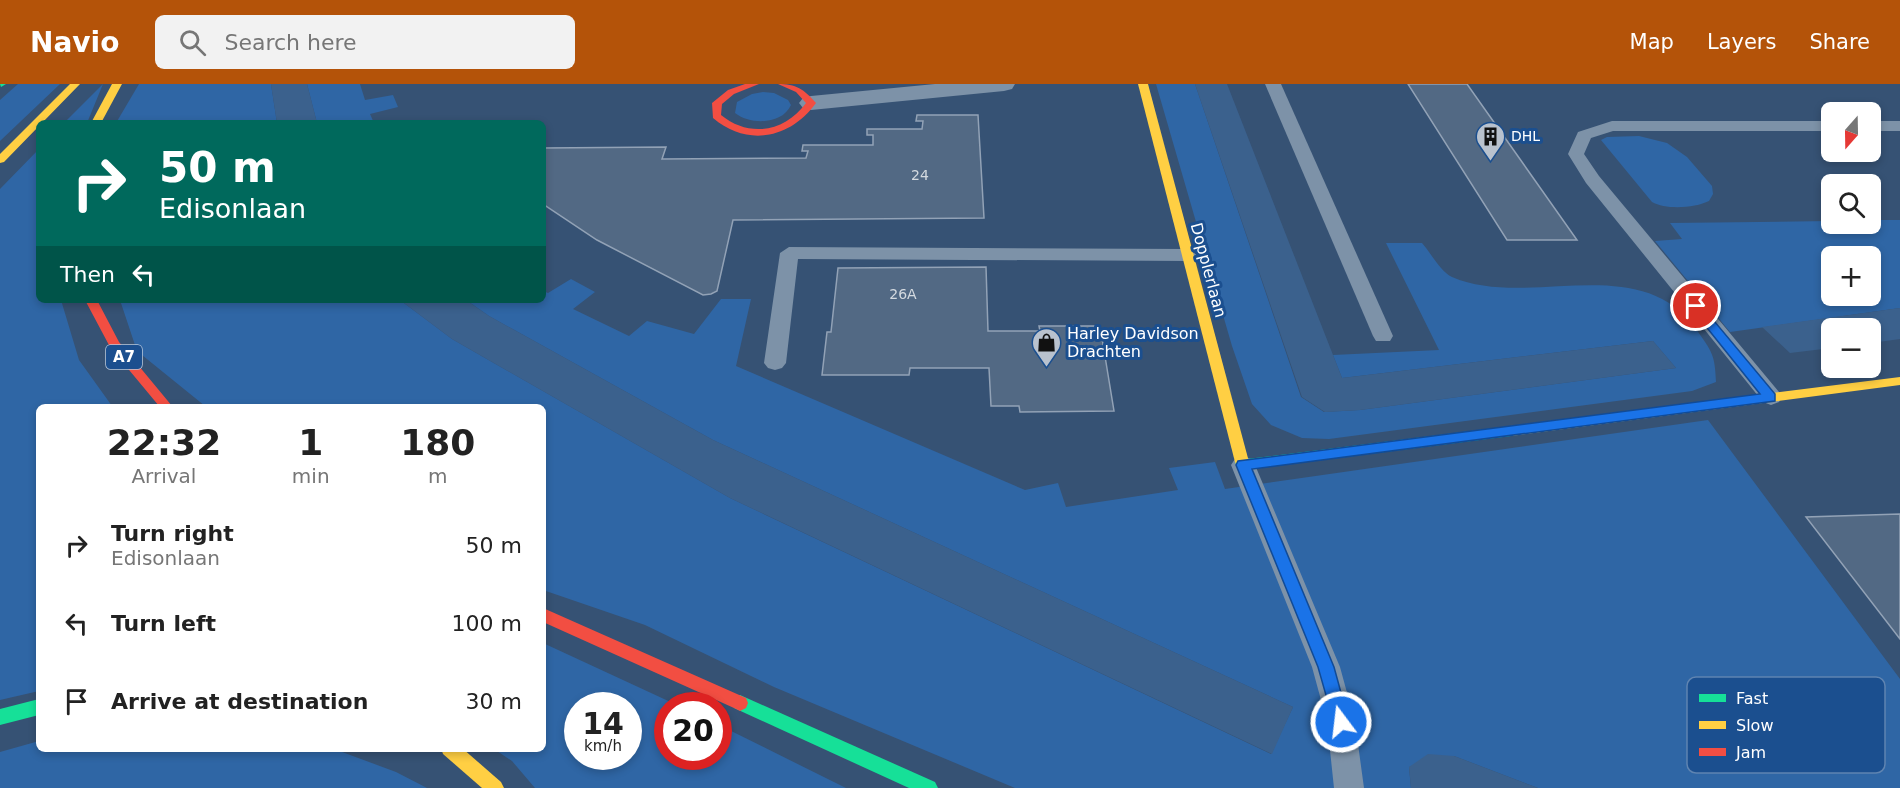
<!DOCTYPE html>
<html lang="en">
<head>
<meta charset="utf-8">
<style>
  :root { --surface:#fff; --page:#f2f2f2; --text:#222; --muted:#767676; --accent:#b45309 }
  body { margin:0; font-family:"DejaVu Sans",sans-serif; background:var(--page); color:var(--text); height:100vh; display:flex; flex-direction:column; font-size:22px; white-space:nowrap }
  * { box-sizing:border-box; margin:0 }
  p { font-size:20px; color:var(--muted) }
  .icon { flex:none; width:33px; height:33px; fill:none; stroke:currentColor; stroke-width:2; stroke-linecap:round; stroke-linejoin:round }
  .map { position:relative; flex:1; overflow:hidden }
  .details { position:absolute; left:36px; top:320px; width:510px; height:348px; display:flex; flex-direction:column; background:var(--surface); border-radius:9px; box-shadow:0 3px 9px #0003 }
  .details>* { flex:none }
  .banner { position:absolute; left:36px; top:36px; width:510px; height:183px; border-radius:9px; box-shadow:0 3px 9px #0003; background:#00695c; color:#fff; overflow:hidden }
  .needle { width:39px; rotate:200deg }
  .controls { position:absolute; left:1821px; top:18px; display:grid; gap:12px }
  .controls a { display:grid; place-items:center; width:60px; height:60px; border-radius:9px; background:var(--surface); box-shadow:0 3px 9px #0003; font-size:30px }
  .speed { position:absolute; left:564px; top:608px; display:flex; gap:12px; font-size:30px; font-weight:700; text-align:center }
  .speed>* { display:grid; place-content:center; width:78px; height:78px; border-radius:50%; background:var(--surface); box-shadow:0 3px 9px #0003; line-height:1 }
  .speed small { font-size:15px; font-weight:400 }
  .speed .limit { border:9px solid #d22; background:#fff; color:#111 }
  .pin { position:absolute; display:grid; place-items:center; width:51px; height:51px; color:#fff; margin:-26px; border:3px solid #fff; border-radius:50%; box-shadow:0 2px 6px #0007 }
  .me { position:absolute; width:66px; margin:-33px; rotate:345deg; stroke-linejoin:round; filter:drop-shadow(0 0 4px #0008) }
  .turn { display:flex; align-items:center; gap:21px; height:126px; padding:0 24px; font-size:27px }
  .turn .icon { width:78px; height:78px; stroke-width:2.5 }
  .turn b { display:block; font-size:42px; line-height:51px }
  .then { display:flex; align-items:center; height:57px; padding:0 24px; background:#0003; gap:12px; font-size:22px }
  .eta { display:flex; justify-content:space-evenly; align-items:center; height:102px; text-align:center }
  .eta b { font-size:36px; font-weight:700; line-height:42px }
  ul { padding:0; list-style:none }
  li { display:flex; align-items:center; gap:18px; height:78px; padding:0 24px }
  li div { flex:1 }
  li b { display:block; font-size:22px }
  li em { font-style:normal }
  header { display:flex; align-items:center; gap:36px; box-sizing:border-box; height:84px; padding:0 30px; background:var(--accent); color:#fff }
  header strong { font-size:28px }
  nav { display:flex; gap:33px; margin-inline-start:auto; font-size:21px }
  .search { width:420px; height:54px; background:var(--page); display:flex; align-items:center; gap:15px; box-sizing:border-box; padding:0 21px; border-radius:9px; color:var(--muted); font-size:22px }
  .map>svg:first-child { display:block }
  .green { fill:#2f66a5; fill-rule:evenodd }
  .water { fill:#3b618d }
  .building { fill:#526984; stroke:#92a2b6; stroke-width:1.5 }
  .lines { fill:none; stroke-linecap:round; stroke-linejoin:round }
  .lane { fill:#7d92a8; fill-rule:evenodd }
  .street { fill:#7d92a8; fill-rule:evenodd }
  .fast { fill:#16e098; fill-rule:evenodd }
  .slow { fill:#ffcf43; fill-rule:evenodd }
  .jam { fill:#f24e42; fill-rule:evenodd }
  .route { fill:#1a73e8; stroke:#114b97; stroke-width:1.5 }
  .labels { text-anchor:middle; stroke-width:6; stroke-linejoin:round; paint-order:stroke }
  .far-poi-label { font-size:14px; fill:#fff; stroke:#1b4f8f; text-anchor:start }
  .number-label { font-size:14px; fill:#d4dae0 }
  .shield { fill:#1b4f8f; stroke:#bbcadd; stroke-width:1.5 }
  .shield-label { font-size:15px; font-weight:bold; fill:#fff }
  .street-label { font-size:16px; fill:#fff; stroke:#1b4f8f }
  .poi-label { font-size:16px; fill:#fff; stroke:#1b4f8f; text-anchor:start }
  .key { fill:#1b4f8f; stroke:#5f84b1; stroke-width:1.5 }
  .key-label { font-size:16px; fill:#fff }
</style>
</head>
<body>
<header>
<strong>Navio</strong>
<div class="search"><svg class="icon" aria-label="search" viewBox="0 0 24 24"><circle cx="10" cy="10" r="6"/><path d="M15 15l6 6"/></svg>Search here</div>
<nav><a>Map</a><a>Layers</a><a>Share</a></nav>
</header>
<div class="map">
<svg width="1900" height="704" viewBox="0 0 1900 704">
  <rect width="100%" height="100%" fill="#365274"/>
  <g class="green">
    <polygon points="18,0 60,0 0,57 0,16"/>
    <polygon points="103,0 87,39 64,39"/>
    <polygon points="139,0 271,0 277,39 116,39"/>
    <polygon points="307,0 360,0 365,16 393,11 398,23 370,30 374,39 317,39"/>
    <path d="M1156,0H1195L1301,313L1324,328L1360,326L1676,284L1653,257L1342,294L1333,271L1439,266L1386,159H1422C1430,168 1441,188 1452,193C1528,226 1639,165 1696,245C1712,268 1715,270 1716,298L1692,307L1329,355L1302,354L1271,341L1252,320L1232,262Z"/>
    <path d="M763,8L774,9L788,16L791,21C782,41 750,41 735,29L737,18L752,10Z"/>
    <path d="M1639,52L1667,59L1687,73L1712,102L1713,110L1709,117C1695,124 1666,126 1652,118L1601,56L1607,53Z"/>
    <polygon points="39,65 39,216 61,216 79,276 112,322 39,322 39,607 0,616 0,105"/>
    <path d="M1871,136H1900V224L1730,248L1655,157L1682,155L1670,139L1831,137L1832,140H1870ZM1832,172H1870V212H1832Z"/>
    <polygon points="571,195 595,208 573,225 629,252 647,237 694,250 721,215 751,215 736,282 1025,406 1058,399 1066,423 1178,406 1169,384 1215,378 1225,405 1708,336 1900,595 1900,704 1538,704 1454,672 1409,683 1411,704 1015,704 774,603 645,541 543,506 543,322 205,322 137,267 120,216 400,216 452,255 730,414 1271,670 1293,623 713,356 489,232 466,216 543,216 543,207 548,209"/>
    <path d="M543,559L677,621H668V672H718L719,641L846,704H535L512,677L494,665L543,664ZM578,621H628V672H578Z"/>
    <polygon points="39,657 39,664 334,665 396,688 427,704 0,704 0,668"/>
  </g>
  <g class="water">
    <polygon points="271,0 307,0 317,39 277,39"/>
    <polygon points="1195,0 1227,0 1342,294 1653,257 1676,284 1360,326 1325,328 1302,313"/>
    <polygon points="400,216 466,216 489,232 713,356 1293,623 1272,670 730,414 452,255"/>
    <polygon points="1900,224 1900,255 1871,259 1870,244 1832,244 1831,264 1790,269 1762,243"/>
    <polygon points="1428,670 1454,672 1538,704 1411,704 1409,683"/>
  </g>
  <g class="building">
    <polygon points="1408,0 1467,0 1577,156 1507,156"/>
    <polygon points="917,31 978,31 984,134 733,136 717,207 711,210 703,211 597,156 543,120 543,64 666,63 662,75 806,74 808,67 802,67 803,61 873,61 873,51 867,51 867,45 922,45 923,37 916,37"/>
    <polygon points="986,183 988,247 1040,247 1039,242 1100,242 1114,327 1020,328 1019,322 991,322 989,284 910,284 909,291 822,291 827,248 831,248 838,184"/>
    <polygon points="1900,430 1900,555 1806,433"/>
  </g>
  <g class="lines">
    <g class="lane">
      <polygon points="1265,0 1281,0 1393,252 1390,257 1376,257 1373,252"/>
      <polygon points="1612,37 1832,37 1832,47 1613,47 1591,54 1584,70 1599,92 1779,308 1782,313 1779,318 1771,321 1763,318 1586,99 1568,70 1578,48"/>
      <rect x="1870" y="37" width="30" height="10"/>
      <polygon points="789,163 1188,165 1197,171 1188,177 798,175 786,279 782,284 775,286 768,284 764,279 780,169"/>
      <polygon points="1243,372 1251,375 1255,381 1340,583 1355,638 1364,704 1334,704 1327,638 1312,583 1231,381 1235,375"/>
    </g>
    <polygon class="street" points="935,0 1015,0 1012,5 1004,7 811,26 803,24 799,19 803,14 811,12"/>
    <g class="fast">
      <polygon points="0,0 6,0 1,3"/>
      <polygon points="1511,342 1518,347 1511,352 1243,386 1238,385 1235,378 1237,374 1242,373 1247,375"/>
      <polygon points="740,611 935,698 938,704 909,704 734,624 732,619 734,614"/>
      <polygon points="39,615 39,631 0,641 0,625"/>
    </g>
    <g class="slow">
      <polygon points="70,0 80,0 42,39 39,39 39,42 4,78 0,79 0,70"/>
      <polygon points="112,0 122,0 101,39 91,39"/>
      <polygon points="1138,0 1148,0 1249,378 1247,382 1237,382 1235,378"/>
      <polygon points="1900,293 1900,301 1511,352 1504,347 1511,342"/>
      <polygon points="441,664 462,664 501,698 504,704 482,704 443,670"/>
    </g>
    <g class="jam">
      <path d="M745,0H759L734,10L722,20L721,31C749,54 785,48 806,19L796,8L778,0C796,0 804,5 816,19C790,55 747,63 713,34L712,19L728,6Z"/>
      <polygon points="85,216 97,216 119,258 172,322 159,322 110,263"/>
      <polygon points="543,524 746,614 748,619 746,624 740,627 734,624 543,538"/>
    </g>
  </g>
  <polygon class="route" points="1696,218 1700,220 1775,310 1775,317 1252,385 1334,583 1349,638 1347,643 1341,646 1335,643 1318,583 1236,381 1238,377 1760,310 1692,225 1690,222"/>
  <defs>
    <symbol id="building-pin" viewBox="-11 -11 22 30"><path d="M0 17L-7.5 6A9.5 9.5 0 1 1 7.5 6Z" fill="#b9c2ce" stroke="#1b4f8f"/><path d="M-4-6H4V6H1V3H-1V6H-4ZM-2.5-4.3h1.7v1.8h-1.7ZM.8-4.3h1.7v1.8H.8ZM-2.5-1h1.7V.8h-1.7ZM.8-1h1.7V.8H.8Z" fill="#111"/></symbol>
    <symbol id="shop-pin" viewBox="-11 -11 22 30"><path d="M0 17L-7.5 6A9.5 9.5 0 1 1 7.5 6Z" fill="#b9c2ce" stroke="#1b4f8f"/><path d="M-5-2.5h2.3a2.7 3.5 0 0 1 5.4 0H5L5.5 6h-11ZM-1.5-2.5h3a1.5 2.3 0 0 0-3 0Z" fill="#111"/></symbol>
  </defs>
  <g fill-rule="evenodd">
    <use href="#building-pin" x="1474" y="36" width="33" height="45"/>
    <use href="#shop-pin" x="1030" y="242" width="33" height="45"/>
  </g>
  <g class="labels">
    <g class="far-poi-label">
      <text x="1511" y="57">DHL</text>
    </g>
    <g class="number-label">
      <text x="920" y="96">24</text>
      <text x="903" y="215">26A</text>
    </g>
    <rect class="shield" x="106" y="261" width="36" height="24" rx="4.5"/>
    <g class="shield-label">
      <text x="124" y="278">A7</text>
    </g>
    <g class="street-label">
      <text transform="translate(1209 186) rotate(75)" y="6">Dopplerlaan</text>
    </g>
    <g class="poi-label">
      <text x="1067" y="255">Harley Davidson<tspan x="1067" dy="18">Drachten</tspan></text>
    </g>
  </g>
  <rect x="1687" y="593" width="198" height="96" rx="9" class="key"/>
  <rect x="1699" y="610" width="27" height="8" fill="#16e098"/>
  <rect x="1699" y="637" width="27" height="8" fill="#ffcf43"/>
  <rect x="1699" y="664" width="27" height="8" fill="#f24e42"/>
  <g class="key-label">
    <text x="1736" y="620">Fast</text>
    <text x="1736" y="647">Slow</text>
    <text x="1736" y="674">Jam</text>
  </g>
</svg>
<div class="controls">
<a><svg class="needle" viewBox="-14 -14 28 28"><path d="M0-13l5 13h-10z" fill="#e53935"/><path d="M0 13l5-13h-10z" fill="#767676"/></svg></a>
<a><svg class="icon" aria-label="search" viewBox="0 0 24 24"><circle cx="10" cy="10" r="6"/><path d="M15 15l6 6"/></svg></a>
<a>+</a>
<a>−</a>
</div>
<div class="speed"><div>14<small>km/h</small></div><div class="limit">20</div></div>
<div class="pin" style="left:1696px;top:222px;background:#d93025"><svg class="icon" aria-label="arrive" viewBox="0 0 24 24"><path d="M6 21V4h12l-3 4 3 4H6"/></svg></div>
<svg class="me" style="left:1341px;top:638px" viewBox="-20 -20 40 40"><circle r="17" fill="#1a73e8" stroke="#fff" stroke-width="3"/><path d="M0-11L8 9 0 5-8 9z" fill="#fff"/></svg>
<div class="banner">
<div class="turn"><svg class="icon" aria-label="right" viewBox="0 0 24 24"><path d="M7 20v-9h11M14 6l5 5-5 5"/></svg><div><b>50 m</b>Edisonlaan</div></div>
<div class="then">Then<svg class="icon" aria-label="left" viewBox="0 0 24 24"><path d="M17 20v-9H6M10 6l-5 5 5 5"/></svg></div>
</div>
<section class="details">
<div class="eta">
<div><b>22:32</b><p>Arrival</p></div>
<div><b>1</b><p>min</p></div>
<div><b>180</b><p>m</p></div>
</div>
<ul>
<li><svg class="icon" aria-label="right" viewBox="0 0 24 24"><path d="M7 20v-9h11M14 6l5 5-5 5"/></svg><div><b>Turn right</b><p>Edisonlaan</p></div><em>50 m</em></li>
<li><svg class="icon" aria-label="left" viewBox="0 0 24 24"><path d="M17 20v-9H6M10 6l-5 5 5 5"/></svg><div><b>Turn left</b></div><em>100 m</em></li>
<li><svg class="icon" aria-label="arrive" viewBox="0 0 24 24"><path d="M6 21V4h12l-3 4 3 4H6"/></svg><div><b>Arrive at destination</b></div><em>30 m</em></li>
</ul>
</section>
</div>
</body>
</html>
